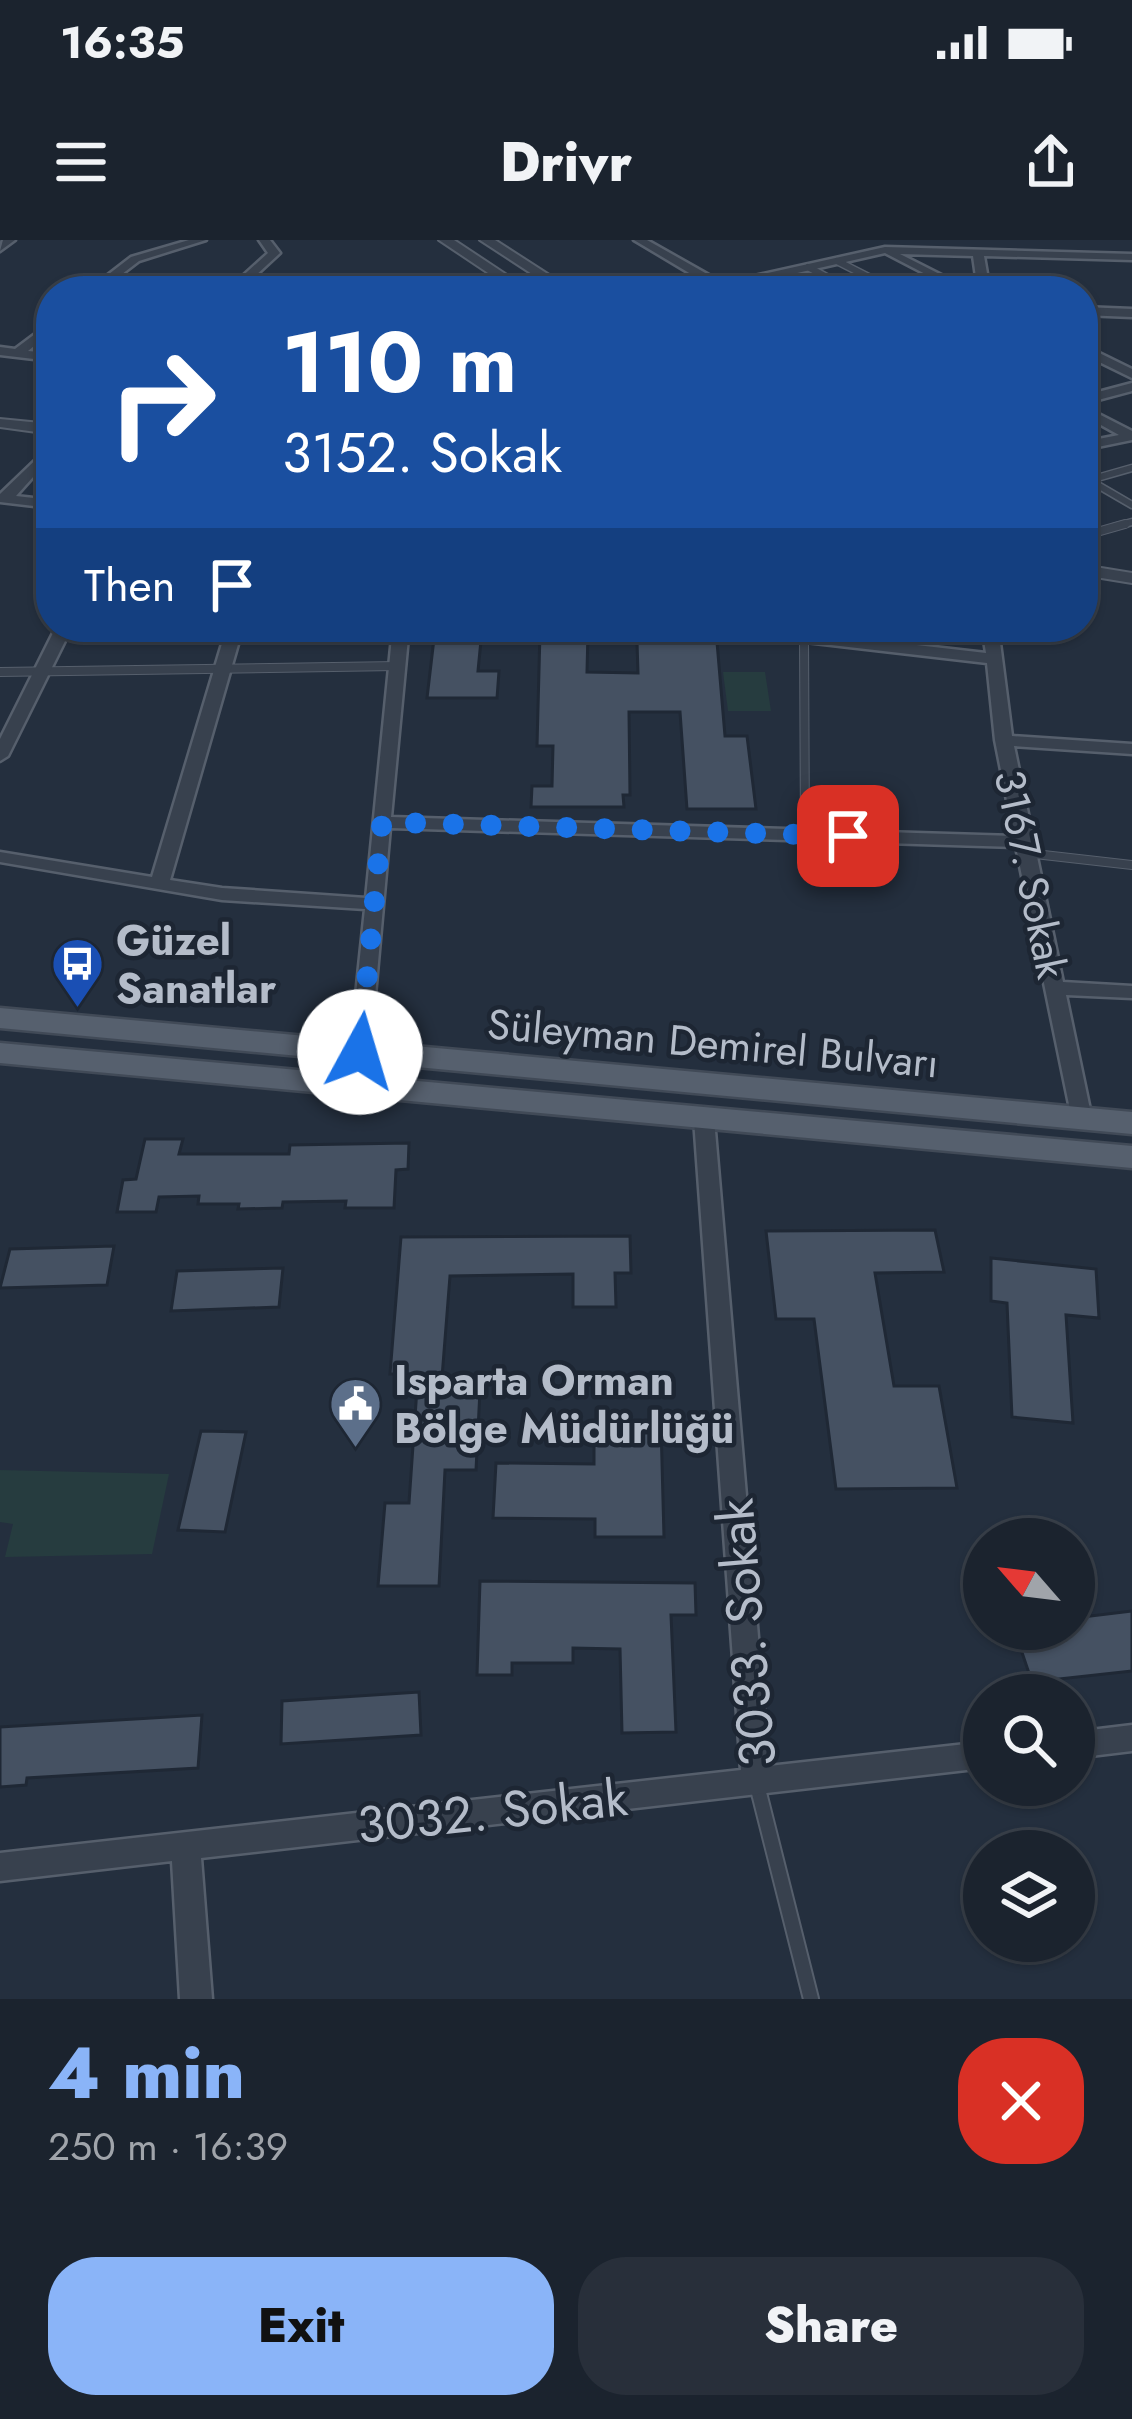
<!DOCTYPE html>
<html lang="en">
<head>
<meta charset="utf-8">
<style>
  :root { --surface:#1b232e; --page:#282f3a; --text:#f1f3f6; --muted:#a0a4aa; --line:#39404a; --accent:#8ab4f8 }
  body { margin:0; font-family:Jost,sans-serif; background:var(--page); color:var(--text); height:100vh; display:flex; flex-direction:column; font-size:45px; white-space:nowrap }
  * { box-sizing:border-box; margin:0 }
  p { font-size:39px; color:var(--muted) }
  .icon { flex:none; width:66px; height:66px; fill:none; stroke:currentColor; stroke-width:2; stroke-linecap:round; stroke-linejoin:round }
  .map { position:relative; height:1759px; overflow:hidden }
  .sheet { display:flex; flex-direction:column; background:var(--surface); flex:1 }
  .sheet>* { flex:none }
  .guide { position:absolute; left:36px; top:36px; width:1062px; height:366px; border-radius:48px; box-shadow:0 3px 9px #0004,0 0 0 3px var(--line); background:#1a4fa0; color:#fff; overflow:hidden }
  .needle { width:78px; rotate:298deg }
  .fabs { position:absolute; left:963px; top:1278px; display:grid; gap:24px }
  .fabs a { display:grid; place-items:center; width:132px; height:132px; border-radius:50%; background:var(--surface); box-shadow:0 3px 9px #0004,0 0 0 3px var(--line); font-size:60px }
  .pin { position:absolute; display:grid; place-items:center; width:102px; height:102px; color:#fff; margin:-51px; border-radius:24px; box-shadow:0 6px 18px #0006 }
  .me { position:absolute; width:132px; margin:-66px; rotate:6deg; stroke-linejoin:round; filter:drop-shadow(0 0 9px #0008) }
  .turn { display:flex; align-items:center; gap:42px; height:252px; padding:0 48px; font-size:54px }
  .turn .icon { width:156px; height:156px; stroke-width:2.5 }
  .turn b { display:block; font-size:84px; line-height:102px }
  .then { display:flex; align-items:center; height:114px; padding:0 48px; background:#0003; gap:24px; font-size:45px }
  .round { display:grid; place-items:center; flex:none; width:126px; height:126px; border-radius:48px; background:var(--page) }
  .overview { display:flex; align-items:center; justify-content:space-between; height:204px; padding:0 48px }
  h1 { font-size:72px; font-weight:800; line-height:90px; color:var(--accent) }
  .cta { display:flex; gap:24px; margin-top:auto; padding:24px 48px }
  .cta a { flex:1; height:138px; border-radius:48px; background:var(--accent); color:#111; font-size:48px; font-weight:800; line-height:138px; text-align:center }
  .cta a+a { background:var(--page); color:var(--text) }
  .status { display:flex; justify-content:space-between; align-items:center; height:84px; padding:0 60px; background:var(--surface); direction:ltr }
  .status svg { height:33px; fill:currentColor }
  header { display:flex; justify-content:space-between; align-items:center; height:156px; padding:0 48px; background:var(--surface); font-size:54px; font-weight:800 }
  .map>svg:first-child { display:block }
  .green { fill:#263c3f }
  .building { fill:#455162; stroke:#1f2835; stroke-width:3 }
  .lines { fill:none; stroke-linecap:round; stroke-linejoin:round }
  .service-far2-casing { stroke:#565f6c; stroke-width:9 }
  .service-far1-casing { stroke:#565f6c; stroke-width:10 }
  .service-casing { stroke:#565f6c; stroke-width:18 }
  .minor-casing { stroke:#565f6c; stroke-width:5 }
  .tertiary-casing { stroke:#565f6c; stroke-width:4 }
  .primary-casing { stroke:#414a57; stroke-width:5 }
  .service-far2 { stroke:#38414e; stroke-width:6 }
  .service-far1 { stroke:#38414e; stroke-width:8 }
  .service { stroke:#38414e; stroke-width:14 }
  .minor { fill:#38414e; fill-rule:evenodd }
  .tertiary { fill:#38414e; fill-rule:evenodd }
  .primary { fill:#56606e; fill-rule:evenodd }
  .route { stroke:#1a73e8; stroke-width:21; stroke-dasharray:0 37.8 }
  .labels { text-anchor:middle; stroke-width:9; stroke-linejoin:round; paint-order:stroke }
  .street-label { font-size:42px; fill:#b4bcc9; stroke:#1d2633 }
  .poi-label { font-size:42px; font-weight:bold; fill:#b4bcc9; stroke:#1d2633; text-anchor:start }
  .near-street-label { font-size:51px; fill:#b4bcc9; stroke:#1d2633 }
</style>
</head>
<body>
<div class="status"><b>16:35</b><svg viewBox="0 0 49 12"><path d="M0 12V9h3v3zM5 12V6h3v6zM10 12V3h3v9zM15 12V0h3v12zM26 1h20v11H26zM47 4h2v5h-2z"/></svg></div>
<header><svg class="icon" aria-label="menu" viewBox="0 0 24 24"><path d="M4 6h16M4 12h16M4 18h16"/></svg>Drivr<svg class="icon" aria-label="share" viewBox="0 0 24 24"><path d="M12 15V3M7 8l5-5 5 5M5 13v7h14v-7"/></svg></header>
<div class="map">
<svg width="1132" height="1759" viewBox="0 0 1132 1759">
  <rect width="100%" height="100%" fill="#242f3e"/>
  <g class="green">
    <polygon points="723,432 765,432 771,471 728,471"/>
    <polygon points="0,1230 169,1234 152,1314 5,1317 13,1284 0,1282"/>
  </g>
  <g class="building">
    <polygon points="435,390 482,390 478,431 499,431 497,458 427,458"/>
    <polygon points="540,392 588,392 587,432 638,433 637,402 717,402 725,496 747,496 756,569 687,569 680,472 629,472 630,555 623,555 624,567 531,567 532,546 552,546 553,506 537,506"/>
    <polygon points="145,899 183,899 179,914 289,914 290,905 409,903 408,929 396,930 394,968 345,968 346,961 283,962 282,968 238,969 239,964 198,964 199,956 159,957 156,972 117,972 123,940 136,939"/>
    <polygon points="935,990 944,1032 875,1033 894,1146 939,1146 957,1248 836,1249 814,1079 776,1079 766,991"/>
    <polygon points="630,996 631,1033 615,1033 616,1067 573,1067 573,1034 450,1036 441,1150 480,1150 476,1230 445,1230 439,1346 378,1346 385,1263 409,1263 418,1134 390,1134 401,997"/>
    <polygon points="114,1006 107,1045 0,1048 10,1009"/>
    <polygon points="991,1018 1096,1029 1099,1078 1066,1075 1073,1183 1012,1177 1007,1063 991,1061"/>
    <polygon points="283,1028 279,1067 171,1071 177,1031"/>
    <polygon points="594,1184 661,1185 664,1297 595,1297 595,1279 493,1278 496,1223 594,1224"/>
    <polygon points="201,1191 246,1192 225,1292 178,1290"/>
    <polygon points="480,1341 695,1343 696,1375 671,1375 676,1492 622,1493 620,1409 573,1408 573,1423 512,1423 512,1435 477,1435"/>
    <polygon points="1132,1371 1132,1431 1032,1442 1014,1389 1074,1389 1074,1378"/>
    <polygon points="419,1452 421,1495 281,1504 282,1461"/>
    <polygon points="202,1475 198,1528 27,1538 26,1545 0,1547 0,1487"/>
  </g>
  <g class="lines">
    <defs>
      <g id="service-far2">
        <polyline points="837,21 896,51"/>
        <polyline points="808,27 845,47"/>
        <polyline points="831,51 875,40"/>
        <polyline points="1089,240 1132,265"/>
        <polyline points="1083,242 1132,228"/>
        <polyline points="1114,287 1132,282"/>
      </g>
      <g id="service-far1">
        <polyline points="1083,296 1125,284"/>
        <polyline points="804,396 805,595"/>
        <polyline points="0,432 397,426"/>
        <polyline points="1026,613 1132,625"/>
      </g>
      <polyline id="service" points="756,1541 811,1759"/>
      <g id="minor">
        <polygon points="3,0 15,0 0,11"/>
        <polygon points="189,0 206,0 139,21 100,51 87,51 131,17"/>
        <polygon points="259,0 270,0 280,13 239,51 226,51 268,13"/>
        <polygon points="634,0 647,0 723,43 885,7 1132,14 1132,20 984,16 990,51 978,51 973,16 900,14 973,51 958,51 885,13 722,50 696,51 711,46"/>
        <polygon points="1083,67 1132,69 1132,77 1083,75"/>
        <polygon points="51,82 51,92 28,111 51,113 51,121 0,115 0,107 15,109"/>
        <polygon points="1083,105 1132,129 1132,138 1083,114"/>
        <polygon points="1132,143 1132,151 1083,164 1083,156"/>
        <polygon points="1083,166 1132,191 1132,200 1083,210 1083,202 1119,195 1083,175"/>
        <polygon points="51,205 51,217 16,256 51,260 51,268 0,262 0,254"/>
        <polygon points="56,387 72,387 8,516 0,521 0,499"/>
        <polygon points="227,387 243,387 170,640 222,648 366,658 393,387 409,387 391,577 1014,596 995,500 987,423 720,392 712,387 760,387 986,413 982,387 998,387 1012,496 1132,504 1132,514 1014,506 1063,742 1132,746 1132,758 1066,755 1092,879 1082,886 1072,879 1016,607 390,588 370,812 360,819 350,812 365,669 222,660 0,622 0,612 152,637"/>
        <polygon points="704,872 714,879 769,1526 984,1502 984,1528 201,1618 212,1759 180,1759 172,1621 0,1641 0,1613 741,1530 694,879"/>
        <polygon points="1132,1485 1132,1511 1074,1518 1074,1492"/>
      </g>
      <g id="tertiary">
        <polygon points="439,0 454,0 531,51 515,51"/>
        <polygon points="480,0 495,0 574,51 558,51"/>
        <polygon points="0,179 51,184 51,194 0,187"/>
        <polygon points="1083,325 1132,333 1132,343 1083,335"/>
      </g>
      <g id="primary">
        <polygon points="0,768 1132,872 1132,894 0,788"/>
        <polygon points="0,803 1132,906 1132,928 0,823"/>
      </g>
    </defs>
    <use href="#service-far2" class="service-far2-casing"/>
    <use href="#service-far1" class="service-far1-casing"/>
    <use href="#service" class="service-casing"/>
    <use href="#minor" class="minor-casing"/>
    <use href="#tertiary" class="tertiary-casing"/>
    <use href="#primary" class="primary-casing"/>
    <use href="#service-far2" class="service-far2"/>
    <use href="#service-far1" class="service-far1"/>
    <use href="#service" class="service"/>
    <use href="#minor" class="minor"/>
    <use href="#tertiary" class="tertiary"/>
    <use href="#primary" class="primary"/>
  </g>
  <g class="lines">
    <polyline class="route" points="360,812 382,582 848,596"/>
  </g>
  <defs>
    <symbol id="bus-pin" viewBox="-11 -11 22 30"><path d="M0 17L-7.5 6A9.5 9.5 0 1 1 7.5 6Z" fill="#1a4fb4" stroke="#1d2633"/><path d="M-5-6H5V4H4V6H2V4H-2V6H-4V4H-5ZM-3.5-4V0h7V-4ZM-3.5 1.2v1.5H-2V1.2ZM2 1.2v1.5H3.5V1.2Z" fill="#fff"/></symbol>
    <symbol id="civic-pin" viewBox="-11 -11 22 30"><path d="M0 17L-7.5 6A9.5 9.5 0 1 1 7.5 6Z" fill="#5c6f8a" stroke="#1d2633"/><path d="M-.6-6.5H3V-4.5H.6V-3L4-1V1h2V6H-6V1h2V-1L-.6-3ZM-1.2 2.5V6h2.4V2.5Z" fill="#fff"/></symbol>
  </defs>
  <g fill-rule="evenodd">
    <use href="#bus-pin" x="48" y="694" width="59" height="81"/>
    <use href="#civic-pin" x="326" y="1134" width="59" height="81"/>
  </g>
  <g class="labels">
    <g class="street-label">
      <text transform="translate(1031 634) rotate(78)" y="15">3167. Sokak</text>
      <text transform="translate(713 803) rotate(5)" y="15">Süleyman Demirel Bulvarı</text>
    </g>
    <g class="poi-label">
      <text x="116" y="715">Güzel<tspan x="116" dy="48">Sanatlar</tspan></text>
      <text x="394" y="1155">Isparta Orman<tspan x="394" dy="48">Bölge Müdürlüğü</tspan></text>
    </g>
    <g class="near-street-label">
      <text transform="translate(746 1393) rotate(-95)" y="18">3033. Sokak</text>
      <text transform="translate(492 1571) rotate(-6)" y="18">3032. Sokak</text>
    </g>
  </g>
</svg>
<div class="fabs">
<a><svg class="needle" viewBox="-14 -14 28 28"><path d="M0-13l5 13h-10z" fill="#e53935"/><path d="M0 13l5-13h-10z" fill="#a0a4aa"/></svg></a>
<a><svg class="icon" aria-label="search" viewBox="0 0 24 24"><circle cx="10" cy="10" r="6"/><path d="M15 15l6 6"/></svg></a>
<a><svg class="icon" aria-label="layers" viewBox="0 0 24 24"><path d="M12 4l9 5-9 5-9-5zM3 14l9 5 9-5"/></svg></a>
</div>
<div class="pin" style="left:848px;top:596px;background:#d93025"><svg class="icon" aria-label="arrive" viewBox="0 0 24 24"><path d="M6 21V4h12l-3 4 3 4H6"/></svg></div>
<svg class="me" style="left:360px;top:812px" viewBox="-20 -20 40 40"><circle r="19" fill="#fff"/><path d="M0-13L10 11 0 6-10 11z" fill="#1a73e8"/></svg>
<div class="guide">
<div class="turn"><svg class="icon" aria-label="right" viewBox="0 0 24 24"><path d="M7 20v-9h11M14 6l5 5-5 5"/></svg><div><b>110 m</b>3152. Sokak</div></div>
<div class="then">Then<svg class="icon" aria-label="arrive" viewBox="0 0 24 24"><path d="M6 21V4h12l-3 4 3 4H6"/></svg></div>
</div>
</div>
<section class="sheet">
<div class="overview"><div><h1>4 min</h1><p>250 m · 16:39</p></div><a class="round" style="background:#d93025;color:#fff"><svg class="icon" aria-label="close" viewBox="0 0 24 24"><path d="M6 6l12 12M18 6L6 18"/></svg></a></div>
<div class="cta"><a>Exit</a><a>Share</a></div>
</section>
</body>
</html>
